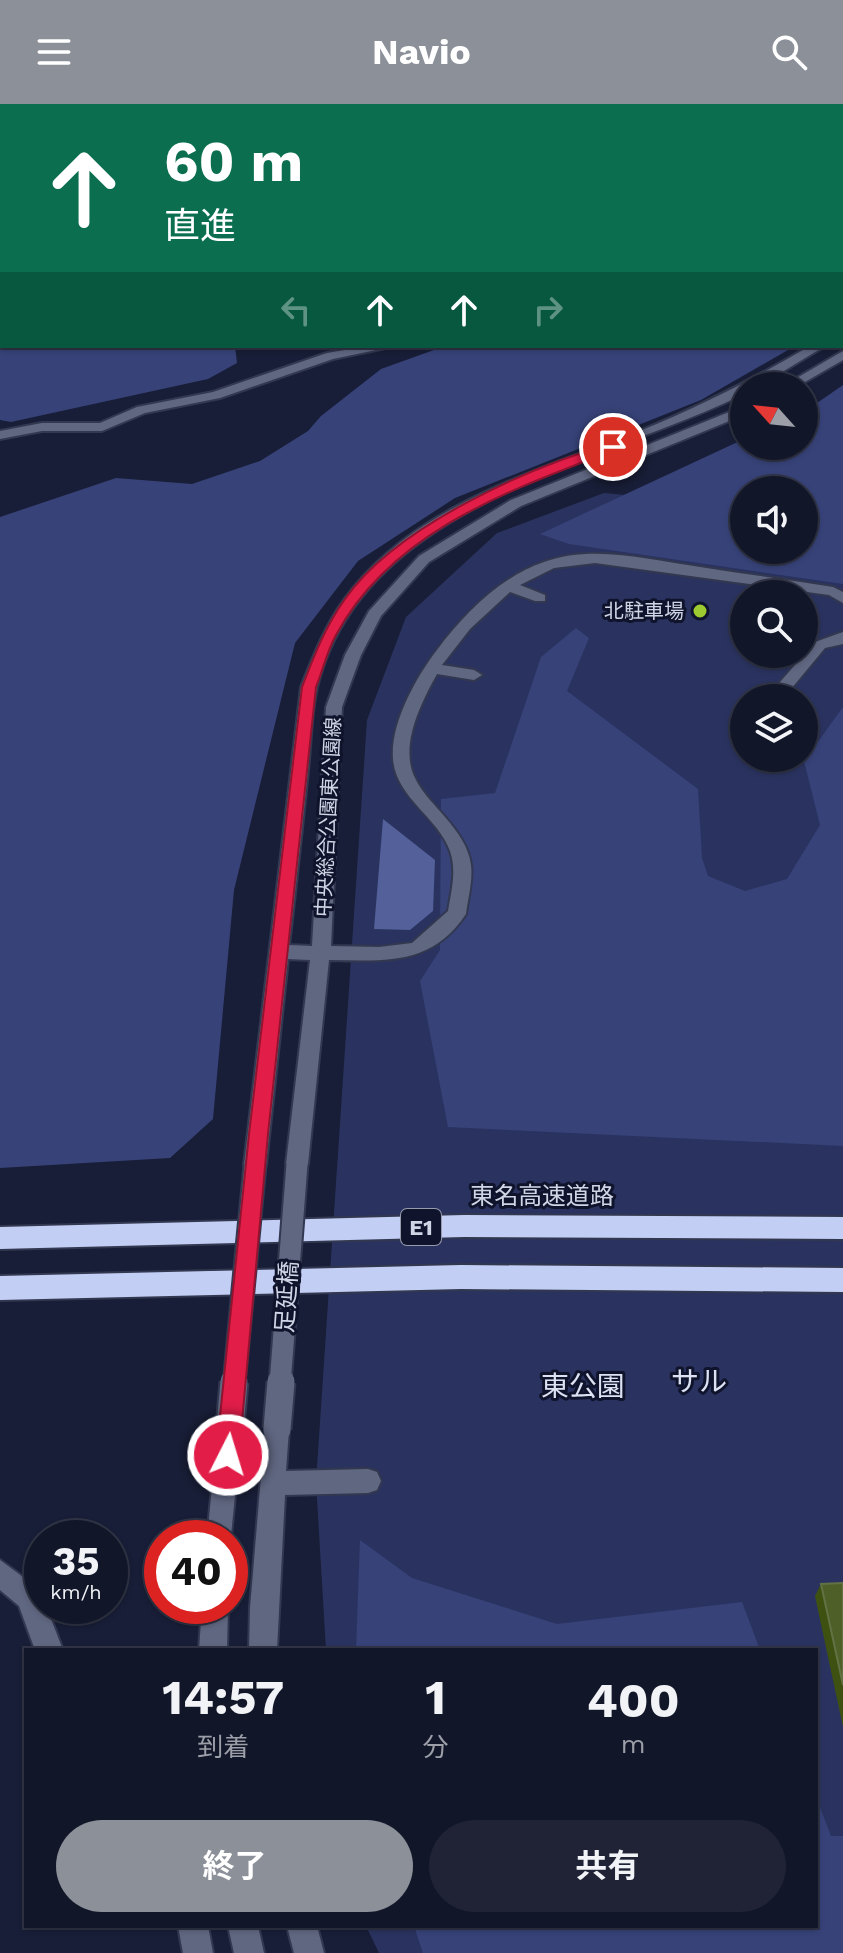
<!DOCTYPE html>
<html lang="ja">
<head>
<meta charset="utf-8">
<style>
  :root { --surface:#121629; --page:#1f2335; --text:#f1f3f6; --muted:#9c9fa8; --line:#313546; --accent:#8c9099 }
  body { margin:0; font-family:"Work Sans","Noto Sans JP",sans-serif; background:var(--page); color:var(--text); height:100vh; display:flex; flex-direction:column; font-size:30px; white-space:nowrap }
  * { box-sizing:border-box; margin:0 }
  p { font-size:26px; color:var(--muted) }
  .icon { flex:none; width:44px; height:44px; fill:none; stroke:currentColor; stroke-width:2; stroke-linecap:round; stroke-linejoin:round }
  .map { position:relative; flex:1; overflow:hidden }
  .side { position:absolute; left:24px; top:1544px; width:794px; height:280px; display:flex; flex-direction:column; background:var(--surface); border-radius:0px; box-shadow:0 2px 6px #0004,0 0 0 2px var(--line) }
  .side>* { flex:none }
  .hud { position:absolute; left:0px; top:0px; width:844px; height:244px; box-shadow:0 2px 6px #0004,0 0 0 2px var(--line); background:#0b6e4f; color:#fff; overflow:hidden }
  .needle { width:52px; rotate:297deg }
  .fabs { position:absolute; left:730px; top:268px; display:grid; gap:16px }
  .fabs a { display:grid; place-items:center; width:88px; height:88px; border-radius:50%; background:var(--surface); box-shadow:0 2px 6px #0004,0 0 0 2px var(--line); font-size:40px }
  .speed { position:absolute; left:24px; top:1416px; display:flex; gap:16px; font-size:40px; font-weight:700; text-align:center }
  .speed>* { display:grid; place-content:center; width:104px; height:104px; border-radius:50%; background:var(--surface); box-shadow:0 2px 6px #0004,0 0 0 2px var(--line); line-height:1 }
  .speed small { font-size:20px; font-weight:400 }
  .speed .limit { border:12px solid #d22; background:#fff; color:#111 }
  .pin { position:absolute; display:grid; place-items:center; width:68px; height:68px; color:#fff; margin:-34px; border:4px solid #fff; border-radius:50%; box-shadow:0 2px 8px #0007 }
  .me { position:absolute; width:88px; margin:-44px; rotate:5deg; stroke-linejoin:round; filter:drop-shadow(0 0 6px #0008) }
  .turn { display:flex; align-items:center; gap:28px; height:168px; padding:0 32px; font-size:36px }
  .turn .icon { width:104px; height:104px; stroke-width:2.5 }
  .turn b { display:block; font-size:56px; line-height:68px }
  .lanes { display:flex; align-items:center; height:76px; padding:0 32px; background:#0003; justify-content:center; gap:40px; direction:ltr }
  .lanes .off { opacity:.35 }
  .eta { display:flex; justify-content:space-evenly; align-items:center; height:136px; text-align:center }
  .eta b { font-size:48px; font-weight:700; line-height:56px }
  .action { display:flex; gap:16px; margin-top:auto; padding:16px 32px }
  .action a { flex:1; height:92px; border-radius:48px; background:var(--accent); color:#fff; font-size:32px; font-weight:700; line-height:92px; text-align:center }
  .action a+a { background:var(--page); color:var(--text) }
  header { display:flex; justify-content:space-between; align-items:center; height:104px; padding:0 32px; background:var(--accent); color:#fff; font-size:36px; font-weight:700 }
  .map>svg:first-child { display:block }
  .green { fill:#2a335f; fill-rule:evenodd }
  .forest { fill:#374278; fill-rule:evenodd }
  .water { fill:#536099 }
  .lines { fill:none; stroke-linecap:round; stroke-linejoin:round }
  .minor-casing { stroke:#323850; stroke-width:4 }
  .highway-casing { stroke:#323850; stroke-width:4 }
  .minor { fill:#606781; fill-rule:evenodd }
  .highway { fill:#c3cef5; fill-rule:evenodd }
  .minor-bridge-far1-casing { stroke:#323850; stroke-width:25; stroke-linecap:butt }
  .minor-bridge-casing { stroke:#323850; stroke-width:31; stroke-linecap:butt }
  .minor-bridge-far1 { stroke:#606781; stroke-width:21 }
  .minor-bridge { stroke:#606781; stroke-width:27 }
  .wall { fill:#3e5110 }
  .building { fill:#4e5f27; stroke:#627245; stroke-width:2 }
  .route { fill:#e11d48; stroke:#92132f; stroke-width:2 }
  .poi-dot { fill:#9dca31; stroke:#0f142c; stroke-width:3 }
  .labels { text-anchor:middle; stroke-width:6; stroke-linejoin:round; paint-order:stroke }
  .far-poi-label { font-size:20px; fill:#d0d5e6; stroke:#0f142c; text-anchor:end }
  .far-street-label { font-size:20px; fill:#d0d5e6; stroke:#0f142c }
  .shield { fill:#0f142c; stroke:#969bae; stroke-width:2 }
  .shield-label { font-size:22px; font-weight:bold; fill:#d0d5e6 }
  .street-label { font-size:24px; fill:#d0d5e6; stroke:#0f142c }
  .near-park-label { font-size:28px; fill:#dde2f3; stroke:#0f142c }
</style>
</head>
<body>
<header><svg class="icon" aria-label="menu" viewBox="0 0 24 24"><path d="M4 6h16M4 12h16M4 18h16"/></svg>Navio<svg class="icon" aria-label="search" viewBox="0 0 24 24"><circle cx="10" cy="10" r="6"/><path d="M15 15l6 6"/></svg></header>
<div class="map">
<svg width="843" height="1849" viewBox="0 0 843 1849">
  <rect width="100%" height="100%" fill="#181e37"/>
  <path class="green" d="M604,389L744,402V446H804L843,400V1849H379L366,1822H816V1546H326L316,1378L367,616L406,513L497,429ZM744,490H804V550H744ZM744,594H804V654H744Z"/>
  <g class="forest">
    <polygon points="0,0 495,0 2,2 2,242 235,242 237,259 208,275 11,318 0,316"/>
    <polygon points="551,0 843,0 843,214 842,2 548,2"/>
    <polygon points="445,242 795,242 701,296 455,394 358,457 295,539 234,786 213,1015 170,1054 0,1064 0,413 116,374 192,380 260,357 308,327 321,312 381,265"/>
    <path d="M843,281V480L569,440L540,430L744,335V342H804V308ZM804,386V446H744V386Z"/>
    <polygon points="576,524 589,534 567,587 698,685 702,754 708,772 745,787 787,775 820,721 804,657 843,603 843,1042 448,1023 420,877 440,846 441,695 495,689 541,553"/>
    <polygon points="360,1436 412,1474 557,1520 742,1498 760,1546 356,1546"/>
    <polygon points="816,1693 831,1732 843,1732 843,1849 423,1849 414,1822 816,1822"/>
  </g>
  <polygon class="water" points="383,715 435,756 433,807 410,826 374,825"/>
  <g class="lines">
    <defs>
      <g id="minor">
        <polygon points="161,0 176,0 178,2 163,2"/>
        <polygon points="843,223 843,231 842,232 842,224"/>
        <polygon points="368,242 395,242 333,255 220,294 145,309 102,327 42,327 0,335 0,327 42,319 100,319 137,303 213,288 327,249"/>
        <path d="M810,242H825L759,282H744V290C599,361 362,400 317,583C311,609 311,640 308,667C302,725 296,783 289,841L312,842L326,603L345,551L369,507L419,452L511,396L744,302V311L521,402L429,458L381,512L361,551L342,603L331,842L379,843L412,839L448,807C451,788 457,767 450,747C438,713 396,694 393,655C390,619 417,572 437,546C464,510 500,473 544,458C593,440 650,456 700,463C745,470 789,476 833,483L843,488V499L829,491L595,459L554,464L520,481L545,491V497H535L510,488L470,525L442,561L474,566L482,571L474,576L437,570C421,599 399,642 415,674C422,689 435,701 445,713C457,727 469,743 471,761C473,777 468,794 466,810C432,862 384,857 329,856L308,1060L305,1066L297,1069L289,1066L286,1060L310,856L288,855L266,1061L263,1067L255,1070L247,1067L244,1061L301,583C313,553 325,522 344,496C413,400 537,368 642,326C701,302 755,274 810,242Z"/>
        <polygon points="843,247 843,256 798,282 783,282"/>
        <polygon points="843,528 843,540 825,544 786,591 774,591 774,585 815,538"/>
        <polygon points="230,1311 239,1315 242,1323 230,1441 230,1434 207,1434 218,1323 221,1315"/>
        <polygon points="277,1313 286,1317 289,1325 286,1367 368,1365 377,1368 381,1377 377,1386 368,1389 285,1391 277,1546 249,1546 250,1504 265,1325 268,1317"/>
        <polygon points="0,1456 38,1484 42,1502 46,1502 63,1546 35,1546 19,1502 0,1486"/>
        <polygon points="202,1502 228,1502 227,1546 199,1546"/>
        <polygon points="178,1822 208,1822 213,1849 183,1849"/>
        <polygon points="228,1822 258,1822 264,1849 234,1849"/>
        <polygon points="287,1822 317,1822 324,1849 294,1849"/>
      </g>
      <g id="highway">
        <polygon points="464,1111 843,1113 843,1135 464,1133 0,1145 0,1123"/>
        <polygon points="461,1161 843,1164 843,1188 461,1185 0,1196 0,1172"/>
      </g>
    </defs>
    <use href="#minor" class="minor-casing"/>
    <use href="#highway" class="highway-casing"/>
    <use href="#minor" class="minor"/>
    <use href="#highway" class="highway"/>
    <defs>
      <g id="minor-bridge-far1">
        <polyline points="234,1280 255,1061"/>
        <polyline points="280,1280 297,1060"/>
      </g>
      <g id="minor-bridge">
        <polyline points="230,1323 234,1278"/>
        <polyline points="277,1325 281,1278"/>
      </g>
    </defs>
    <use href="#minor-bridge-far1" class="minor-bridge-far1-casing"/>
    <use href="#minor-bridge" class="minor-bridge-casing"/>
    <use href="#minor-bridge-far1" class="minor-bridge-far1"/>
    <use href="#minor-bridge" class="minor-bridge"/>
  </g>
  <polygon class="wall" points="843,1479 843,1623 815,1492 821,1480"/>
  <polygon class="building" points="843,1479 843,1581 821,1480"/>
  <path class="route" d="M613,339L619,343L617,345C512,386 393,425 336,531C327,547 323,566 316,583L268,1030L239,1351L236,1358L228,1361L220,1358L216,1351L249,1030L302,583C314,552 325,523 345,495C396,422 529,363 613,339Z"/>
  <circle class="poi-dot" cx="700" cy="507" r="8"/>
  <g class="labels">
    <g class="far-poi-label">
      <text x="684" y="514">北駐車場</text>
    </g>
    <g class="far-street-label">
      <text transform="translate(328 713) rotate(-87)" y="7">中央総合公園東公園線</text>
    </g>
    <rect class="shield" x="401" y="1105" width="40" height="36" rx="6"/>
    <g class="shield-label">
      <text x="421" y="1131">E1</text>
    </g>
    <g class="street-label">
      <text x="542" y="1100">東名高速道路</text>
      <text transform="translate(287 1193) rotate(-86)" y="8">足延橋</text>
    </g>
    <g class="near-park-label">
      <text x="699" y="1287">サル</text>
      <text x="583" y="1292">東公園</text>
    </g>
  </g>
</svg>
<div class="fabs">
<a><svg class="needle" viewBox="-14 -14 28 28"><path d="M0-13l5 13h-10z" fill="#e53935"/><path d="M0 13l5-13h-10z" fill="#9c9fa8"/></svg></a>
<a><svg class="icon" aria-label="sound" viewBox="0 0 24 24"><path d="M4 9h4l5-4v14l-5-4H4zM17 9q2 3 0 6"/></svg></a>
<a><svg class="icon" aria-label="search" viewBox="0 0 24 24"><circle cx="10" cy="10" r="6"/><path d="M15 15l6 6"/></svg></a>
<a><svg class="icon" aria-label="layers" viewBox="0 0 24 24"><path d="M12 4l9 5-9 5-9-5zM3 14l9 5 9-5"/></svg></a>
</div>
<div class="speed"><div>35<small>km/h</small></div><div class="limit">40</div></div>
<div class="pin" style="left:613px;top:343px;background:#d93025"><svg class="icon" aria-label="arrive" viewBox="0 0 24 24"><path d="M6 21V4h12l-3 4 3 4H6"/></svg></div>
<svg class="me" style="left:228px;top:1351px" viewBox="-20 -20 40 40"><circle r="17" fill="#e11d48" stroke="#fff" stroke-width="3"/><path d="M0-11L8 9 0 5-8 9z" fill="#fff"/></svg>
<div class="hud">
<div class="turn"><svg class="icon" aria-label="ahead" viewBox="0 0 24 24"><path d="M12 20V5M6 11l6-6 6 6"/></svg><div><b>60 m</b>直進</div></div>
<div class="lanes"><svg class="icon off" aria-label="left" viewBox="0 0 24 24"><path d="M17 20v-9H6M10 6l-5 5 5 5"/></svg><svg class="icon" aria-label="ahead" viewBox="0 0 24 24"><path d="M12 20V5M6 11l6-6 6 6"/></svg><svg class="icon" aria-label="ahead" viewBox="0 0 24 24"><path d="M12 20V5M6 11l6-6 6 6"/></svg><svg class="icon off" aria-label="right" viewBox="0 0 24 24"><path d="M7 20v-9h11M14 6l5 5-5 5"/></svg></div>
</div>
<section class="side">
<div class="eta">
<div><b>14:57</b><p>到着</p></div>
<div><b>1</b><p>分</p></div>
<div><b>400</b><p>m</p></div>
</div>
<div class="action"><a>終了</a><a>共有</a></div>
</section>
</div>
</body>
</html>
